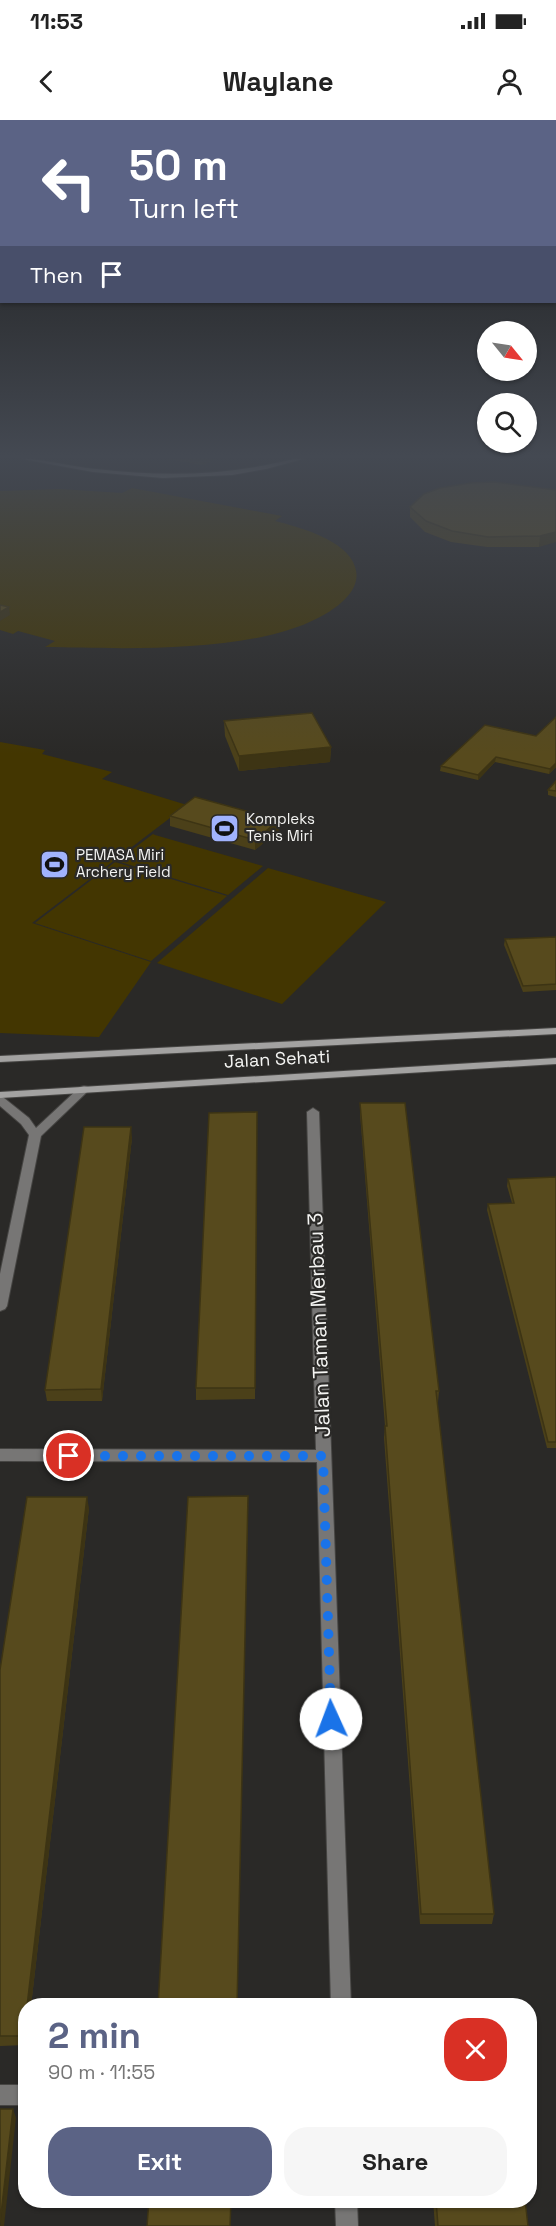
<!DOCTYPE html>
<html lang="en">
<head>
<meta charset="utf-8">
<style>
  :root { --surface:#fff; --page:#f6f6f6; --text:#222; --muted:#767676; --accent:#5b6385 }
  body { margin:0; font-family:"Space Grotesk",sans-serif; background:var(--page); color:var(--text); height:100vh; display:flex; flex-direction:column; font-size:22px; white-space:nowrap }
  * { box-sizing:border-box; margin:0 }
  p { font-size:20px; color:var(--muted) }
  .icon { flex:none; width:33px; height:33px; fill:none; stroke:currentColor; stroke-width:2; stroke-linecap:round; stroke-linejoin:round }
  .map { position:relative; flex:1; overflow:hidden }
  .panel { position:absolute; left:18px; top:1878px; width:519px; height:210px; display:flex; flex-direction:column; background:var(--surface); border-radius:24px; box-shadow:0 2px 4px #0004 }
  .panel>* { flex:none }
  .hud { position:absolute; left:0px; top:0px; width:556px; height:183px; box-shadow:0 2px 4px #0004; background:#5b6385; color:#fff; overflow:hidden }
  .needle { width:39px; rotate:120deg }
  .buttons { position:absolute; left:477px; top:201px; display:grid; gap:12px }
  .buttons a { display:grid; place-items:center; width:60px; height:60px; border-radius:50%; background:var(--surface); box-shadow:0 2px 4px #0004; font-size:30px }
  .pin { position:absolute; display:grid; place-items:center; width:51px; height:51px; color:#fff; margin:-26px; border:3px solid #fff; border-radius:50%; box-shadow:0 2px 6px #0007 }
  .me { position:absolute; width:66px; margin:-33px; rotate:358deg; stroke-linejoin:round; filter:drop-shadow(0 0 4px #0008) }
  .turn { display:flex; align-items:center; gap:21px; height:126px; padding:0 30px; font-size:27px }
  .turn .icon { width:78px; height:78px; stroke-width:2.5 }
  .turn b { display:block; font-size:42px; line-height:51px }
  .then { display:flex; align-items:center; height:57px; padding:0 30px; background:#0003; gap:12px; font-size:22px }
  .round { display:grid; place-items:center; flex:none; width:63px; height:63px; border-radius:24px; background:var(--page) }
  .overview { display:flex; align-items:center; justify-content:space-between; height:102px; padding:0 30px }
  h1 { font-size:36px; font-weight:600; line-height:45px; color:var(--accent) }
  .button { display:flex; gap:12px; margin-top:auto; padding:12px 30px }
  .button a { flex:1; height:69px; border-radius:24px; background:var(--accent); color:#fff; font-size:24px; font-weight:600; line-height:69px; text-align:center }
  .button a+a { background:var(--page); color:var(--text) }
  .status { display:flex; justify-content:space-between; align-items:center; height:42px; padding:0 30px; background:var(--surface); direction:ltr }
  .status svg { height:16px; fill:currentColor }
  header { display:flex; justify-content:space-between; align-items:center; height:78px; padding:0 30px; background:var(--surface); font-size:27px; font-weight:600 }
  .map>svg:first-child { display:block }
  .green { fill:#433601 }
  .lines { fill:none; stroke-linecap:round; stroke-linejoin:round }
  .minor-casing { stroke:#464543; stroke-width:2 }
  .secondary-casing { stroke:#464543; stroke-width:2 }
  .minor { fill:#777675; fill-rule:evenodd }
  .secondary { fill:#a3a2a1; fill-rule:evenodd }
  .wall { fill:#4b4019 }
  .shaded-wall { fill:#3d3414 }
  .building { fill:#574a1d; stroke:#3d3414; stroke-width:1.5 }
  .route { stroke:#1a73e8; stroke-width:10; stroke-dasharray:0 18 }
  .labels { text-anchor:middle; stroke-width:4.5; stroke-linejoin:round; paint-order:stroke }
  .far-poi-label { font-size:15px; fill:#f4f4f2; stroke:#2a2927; text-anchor:start }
  .street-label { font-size:18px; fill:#f4f4f2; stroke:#2a2927 }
  .near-street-label { font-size:21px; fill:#f4f4f2; stroke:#2a2927 }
</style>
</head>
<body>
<div class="status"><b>11:53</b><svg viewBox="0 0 49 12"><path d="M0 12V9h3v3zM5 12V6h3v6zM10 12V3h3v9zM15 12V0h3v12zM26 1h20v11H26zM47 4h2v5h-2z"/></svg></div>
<header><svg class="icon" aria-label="back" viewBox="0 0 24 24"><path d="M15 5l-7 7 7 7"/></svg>Waylane<svg class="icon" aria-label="person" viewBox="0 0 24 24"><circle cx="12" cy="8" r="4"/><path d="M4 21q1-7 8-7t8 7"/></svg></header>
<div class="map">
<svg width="556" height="2106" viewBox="0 0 556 2106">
  <rect width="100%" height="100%" fill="#2a2927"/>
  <g class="green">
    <path d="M132,368L282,396L275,401C299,407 347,420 355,447C360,461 352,473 342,482C280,537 123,528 45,527L55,521L18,511L13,514L0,510V371L60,369L122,373Z"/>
    <polygon points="0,622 45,630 42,634 112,652 102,659 187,685 32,803 151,842 99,917 0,913"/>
    <polygon points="153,714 155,715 263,746 228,775 117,741"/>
    <polygon points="115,742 227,776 151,841 35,803"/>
    <polygon points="268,748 386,782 282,884 157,843"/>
  </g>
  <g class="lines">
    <defs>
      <g id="minor">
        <polygon points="84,966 88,967 90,969 88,971 41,1016 7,1186 5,1189 0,1191 0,1154 29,1015 21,1004 0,986 0,976 4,978 29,998 36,1008 80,967"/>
        <polygon points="313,988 319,992 351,1886 331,1886 317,1342 0,1341 0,1329 316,1330 307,992"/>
        <rect x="0" y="1965" width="26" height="20"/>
        <polygon points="335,2080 357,2080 358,2106 336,2106"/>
      </g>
      <g id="secondary">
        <path d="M22,339C47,339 71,347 96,349C163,357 228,356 293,339H303L266,349L232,355L163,358L93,352Z"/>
        <polygon points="556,908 556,914 0,942 0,936"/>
        <polygon points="556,938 556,944 0,978 0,972"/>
      </g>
    </defs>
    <use href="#minor" class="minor-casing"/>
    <use href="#secondary" class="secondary-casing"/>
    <use href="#minor" class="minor"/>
    <use href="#secondary" class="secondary"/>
  </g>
  <g class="wall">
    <polygon points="167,339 215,339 202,345"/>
    <polygon points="553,369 539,427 487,427 451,422 425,412 410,397 410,387"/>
    <polygon points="556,597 556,647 549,654 495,642 478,660 440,651 441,646 536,616"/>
    <polygon points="224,601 331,627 330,642 239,651 225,616"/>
    <polygon points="556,661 556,677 548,675 548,670"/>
    <polygon points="170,696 279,710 255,730 170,706"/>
    <polygon points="556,817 556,870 523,872 504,825 505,819"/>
    <polygon points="360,983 439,1271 438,1282 437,1282 494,1794 492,1804 420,1804 384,1318 385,1306 360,994"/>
    <polygon points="257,992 255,1279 196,1280 196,1268"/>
    <polygon points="132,1018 102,1281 47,1281 45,1270"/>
    <polygon points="556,1057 556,1328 547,1328 487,1090 488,1084 512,1083 507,1066 508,1059"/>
    <polygon points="89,1388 31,1886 26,1886 26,1925 0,1926 0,1550"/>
    <polygon points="433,2080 525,2080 528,2106 435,2106"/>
  </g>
  <g class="shaded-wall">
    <polygon points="207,339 215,339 202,345 202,341"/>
    <polygon points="556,412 556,422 539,427 540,416"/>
    <polygon points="9,487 10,495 0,501 0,492"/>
    <polygon points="331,627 330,642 239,651 239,636"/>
    <polygon points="496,637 495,642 478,660 478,655"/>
    <polygon points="556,643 556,647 549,654 550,649"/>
    <polygon points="279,700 279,710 255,730 255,720"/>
    <polygon points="131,1007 132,1018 102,1281 101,1269"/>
    <polygon points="87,1377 89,1388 31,1886 27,1886"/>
    <polygon points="26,1895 26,1924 23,1916"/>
    <polygon points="13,1989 16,1998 4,2106 0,2106"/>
  </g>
  <g class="building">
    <polygon points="190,339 207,339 202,341"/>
    <polygon points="494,362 556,370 556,412 540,416 488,417 452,411 426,401 410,387 424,374 440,368 470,363"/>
    <polygon points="0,485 9,487 0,492"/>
    <polygon points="312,593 331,627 239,636 224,601"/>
    <polygon points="556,597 556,643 550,649 496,637 478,655 441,646 485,605 536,616"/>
    <polygon points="556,661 556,671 548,670"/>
    <polygon points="195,677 279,700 255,720 170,696"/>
    <polygon points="556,817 556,864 523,866 505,819"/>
    <polygon points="360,983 405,983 439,1271 436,1271 494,1794 421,1794 385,1306 387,1306"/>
    <polygon points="257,992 255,1268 196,1268 209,993"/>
    <polygon points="84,1007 131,1007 101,1269 45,1270"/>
    <polygon points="556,1057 556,1322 548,1322 488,1084 514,1083 508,1059"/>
    <polygon points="248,1376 237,1886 158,1886 188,1377"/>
    <polygon points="27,1377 87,1377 27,1886 26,1886 26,1895 23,1916 0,1916 0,1550"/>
    <polygon points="0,1989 13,1989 0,2103"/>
    <polygon points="149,2080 231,2080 230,2106 147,2106"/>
    <polygon points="436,2080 525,2080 528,2106 438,2106"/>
  </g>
  <linearGradient id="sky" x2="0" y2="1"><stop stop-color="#171715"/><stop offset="0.53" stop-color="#444952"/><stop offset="1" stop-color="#444952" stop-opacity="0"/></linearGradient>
  <rect width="556" height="634" fill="url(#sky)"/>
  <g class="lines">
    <polyline class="route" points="69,1336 323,1336 331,1599"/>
  </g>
  <defs>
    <symbol id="stadium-square" viewBox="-11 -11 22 22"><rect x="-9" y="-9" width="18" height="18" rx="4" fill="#a1b3fd" stroke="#2a2927"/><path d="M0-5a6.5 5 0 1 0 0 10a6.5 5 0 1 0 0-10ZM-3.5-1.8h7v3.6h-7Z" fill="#111"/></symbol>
  </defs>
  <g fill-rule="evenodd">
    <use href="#stadium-square" x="208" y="692" width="33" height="33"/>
    <use href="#stadium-square" x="38" y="728" width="33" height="33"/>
  </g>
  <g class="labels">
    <g class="far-poi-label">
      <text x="246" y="704">Kompleks<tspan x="246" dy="17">Tenis Miri</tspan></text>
      <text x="76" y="740">PEMASA Miri<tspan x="76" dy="17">Archery Field</tspan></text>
    </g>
    <g class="street-label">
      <text transform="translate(277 939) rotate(-3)" y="6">Jalan Sehati</text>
    </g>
    <g class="near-street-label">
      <text transform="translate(319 1205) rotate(-92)" y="7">Jalan Taman Merbau 3</text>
    </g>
  </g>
</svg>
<div class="buttons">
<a><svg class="needle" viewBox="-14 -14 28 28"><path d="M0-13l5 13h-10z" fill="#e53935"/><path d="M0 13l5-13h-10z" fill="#767676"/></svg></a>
<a><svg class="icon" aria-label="search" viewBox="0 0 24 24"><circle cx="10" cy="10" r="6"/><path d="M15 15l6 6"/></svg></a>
</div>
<div class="pin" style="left:69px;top:1336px;background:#d93025"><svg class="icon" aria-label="arrive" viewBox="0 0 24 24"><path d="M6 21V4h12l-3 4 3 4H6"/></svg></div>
<svg class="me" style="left:331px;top:1599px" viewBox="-20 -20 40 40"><circle r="19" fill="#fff"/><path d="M0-13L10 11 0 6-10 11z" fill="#1a73e8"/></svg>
<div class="hud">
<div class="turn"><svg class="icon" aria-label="left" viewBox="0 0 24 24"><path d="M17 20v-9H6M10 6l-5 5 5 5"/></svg><div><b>50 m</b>Turn left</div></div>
<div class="then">Then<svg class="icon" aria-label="arrive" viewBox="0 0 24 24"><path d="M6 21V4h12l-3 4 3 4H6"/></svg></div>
</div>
<section class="panel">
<div class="overview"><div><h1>2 min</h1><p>90 m · 11:55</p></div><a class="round" style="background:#d93025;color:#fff"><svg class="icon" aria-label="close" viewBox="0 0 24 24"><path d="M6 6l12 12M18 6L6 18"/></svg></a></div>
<div class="button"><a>Exit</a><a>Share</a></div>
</section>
</div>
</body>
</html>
